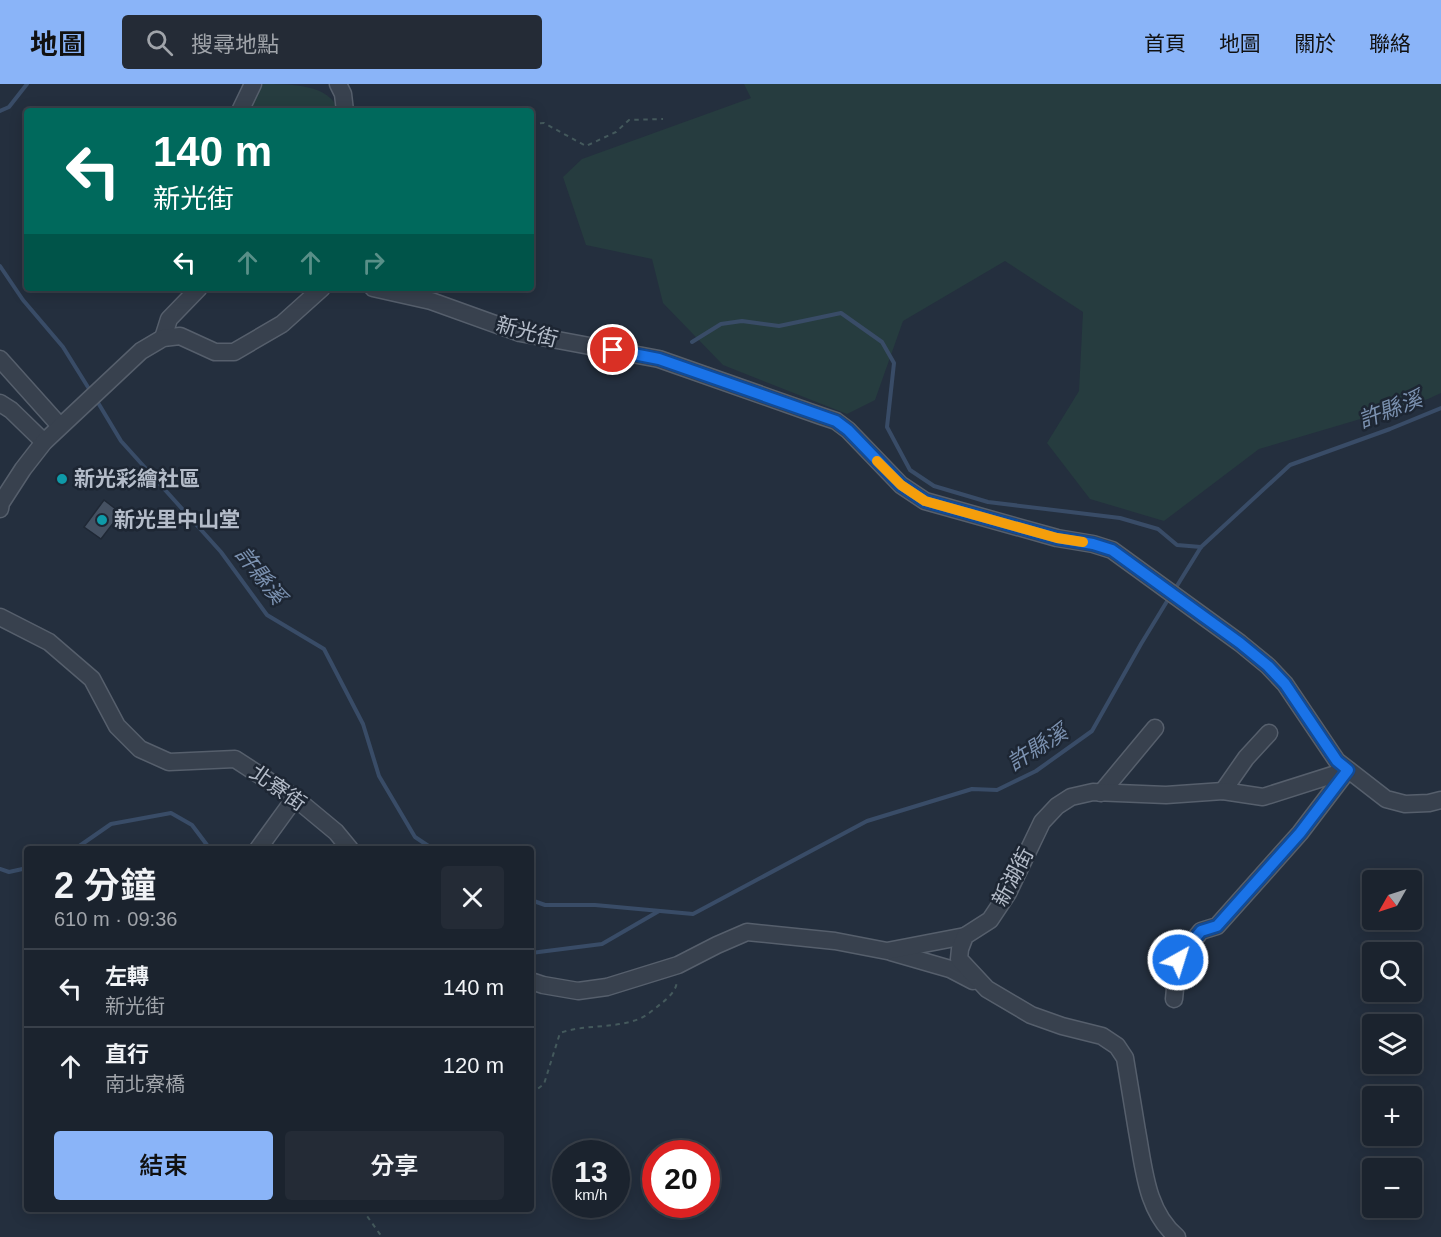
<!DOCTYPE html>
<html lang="zh-TW">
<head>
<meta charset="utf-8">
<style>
  :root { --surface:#1b232e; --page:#242b36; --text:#f1f3f6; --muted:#a0a4aa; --line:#39404a; --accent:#8ab4f8 }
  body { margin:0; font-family:Helvetica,"Noto Sans TC",sans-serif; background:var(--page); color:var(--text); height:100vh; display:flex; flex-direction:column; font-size:22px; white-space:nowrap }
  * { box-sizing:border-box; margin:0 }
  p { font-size:20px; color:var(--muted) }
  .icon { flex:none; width:33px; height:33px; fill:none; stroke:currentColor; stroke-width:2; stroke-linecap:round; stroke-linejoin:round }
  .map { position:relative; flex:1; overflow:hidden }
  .side { position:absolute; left:24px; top:762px; width:510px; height:366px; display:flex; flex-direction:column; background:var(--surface); border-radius:6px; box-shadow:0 3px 15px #0003,0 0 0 2px var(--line) }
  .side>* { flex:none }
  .guide { position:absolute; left:24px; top:24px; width:510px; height:183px; border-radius:6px; box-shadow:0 3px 15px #0003,0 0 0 2px var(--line); background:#00695c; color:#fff; overflow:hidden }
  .needle { width:39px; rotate:231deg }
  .controls { position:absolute; left:1362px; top:786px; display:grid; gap:12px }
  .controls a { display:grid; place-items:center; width:60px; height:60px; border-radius:6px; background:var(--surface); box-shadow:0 3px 15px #0003,0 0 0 2px var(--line); font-size:30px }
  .speed { position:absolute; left:552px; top:1056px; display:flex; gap:12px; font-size:30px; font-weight:700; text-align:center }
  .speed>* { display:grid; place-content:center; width:78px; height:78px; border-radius:50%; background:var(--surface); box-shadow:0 3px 15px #0003,0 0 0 2px var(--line); line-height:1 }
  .speed small { font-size:15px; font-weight:400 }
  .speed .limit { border:9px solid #d22; background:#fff; color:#111 }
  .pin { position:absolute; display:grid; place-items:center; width:51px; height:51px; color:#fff; margin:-26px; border:3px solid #fff; border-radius:50%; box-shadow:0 2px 6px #0007 }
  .me { position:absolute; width:66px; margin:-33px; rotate:39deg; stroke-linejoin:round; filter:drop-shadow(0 0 4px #0008) }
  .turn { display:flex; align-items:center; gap:21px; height:126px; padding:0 30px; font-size:27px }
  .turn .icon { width:78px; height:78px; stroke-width:2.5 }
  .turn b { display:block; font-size:42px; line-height:51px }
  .lanes { display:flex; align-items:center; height:57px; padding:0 30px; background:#0003; justify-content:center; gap:30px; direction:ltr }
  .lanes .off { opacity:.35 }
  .round { display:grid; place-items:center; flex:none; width:63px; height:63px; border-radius:6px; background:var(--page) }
  .overview { display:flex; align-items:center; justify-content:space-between; height:102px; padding:0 30px }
  h1 { font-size:36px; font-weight:600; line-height:45px }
  .button { display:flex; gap:12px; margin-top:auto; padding:12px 30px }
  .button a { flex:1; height:69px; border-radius:6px; background:var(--accent); color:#111; font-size:24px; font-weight:600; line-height:69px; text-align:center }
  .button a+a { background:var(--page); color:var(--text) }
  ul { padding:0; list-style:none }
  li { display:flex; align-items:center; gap:18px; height:78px; padding:0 30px; border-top:2px solid var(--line) }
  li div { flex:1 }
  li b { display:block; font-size:22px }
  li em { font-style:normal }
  header { display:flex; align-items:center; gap:36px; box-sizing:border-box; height:84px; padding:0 30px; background:var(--accent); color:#111 }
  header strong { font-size:28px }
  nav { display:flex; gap:33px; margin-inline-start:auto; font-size:21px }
  .search { width:420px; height:54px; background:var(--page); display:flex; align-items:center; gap:15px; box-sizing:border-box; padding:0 21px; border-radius:6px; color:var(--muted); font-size:22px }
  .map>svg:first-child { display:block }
  .green { fill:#263c3f }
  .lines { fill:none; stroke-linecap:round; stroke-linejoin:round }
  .stream { stroke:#394c67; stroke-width:4 }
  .building { fill:#455162; stroke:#1f2835; stroke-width:1.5 }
  .minor-casing { stroke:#565f6c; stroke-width:19 }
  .path { stroke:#44595c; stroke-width:2; stroke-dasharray:4.5 4.5; stroke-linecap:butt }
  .minor { stroke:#38414e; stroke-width:16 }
  .route-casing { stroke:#114b97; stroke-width:15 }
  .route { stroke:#1a73e8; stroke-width:10 }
  .slow { stroke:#f59e0b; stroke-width:10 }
  .culture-dot { fill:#0f9aa8; stroke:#1d2633; stroke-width:2 }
  .labels { text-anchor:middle; stroke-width:5; stroke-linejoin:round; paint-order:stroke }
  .street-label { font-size:21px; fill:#b4bcc9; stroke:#1d2633 }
  .poi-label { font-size:21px; font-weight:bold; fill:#b4bcc9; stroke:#1d2633; text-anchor:start }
  .water-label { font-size:22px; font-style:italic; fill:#7c92b1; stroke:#1d2633 }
</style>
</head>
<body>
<header>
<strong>地圖</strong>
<div class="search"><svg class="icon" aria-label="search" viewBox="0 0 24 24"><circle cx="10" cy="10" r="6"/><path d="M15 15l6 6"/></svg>搜尋地點</div>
<nav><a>首頁</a><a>地圖</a><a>關於</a><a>聯絡</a></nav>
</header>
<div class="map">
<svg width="1441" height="1153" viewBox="0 0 1441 1153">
  <rect width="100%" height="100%" fill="#242f3e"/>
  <g class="green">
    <path d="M263,0C290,0 331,0 338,27H246Z"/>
    <polygon points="744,0 1441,0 1441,309 1428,315 1259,365 1164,437 1090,415 1047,359 1079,307 1083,228 1005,177 903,237 875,316 847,330 723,281 663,219 652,175 586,161 563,93 582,75 751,14"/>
  </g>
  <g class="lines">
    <g class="stream">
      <polyline points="0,27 9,23 27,0"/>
      <polyline points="0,182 23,216 63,263 91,308"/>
      <polyline points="692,258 721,240 742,237 779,242 841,229 882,258 894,279 887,343 910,386 934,402 988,418 1120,434 1158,445 1177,461 1201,463"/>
      <polyline points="97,317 121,357 221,468 267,531 324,565 363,640 379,692 415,753 433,765"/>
      <polyline points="1175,505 1201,463 1290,381 1390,345 1441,324"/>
      <polyline points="75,765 111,740 171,729 192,741 210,765"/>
      <polyline points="0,785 9,788 27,784"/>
      <polyline points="531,816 545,821 595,821 693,830 867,737 972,705 997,706 1036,687 1092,647 1141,560 1169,514"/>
      <polyline points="531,869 602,860 659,827"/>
    </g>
  </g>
  <polygon class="building" points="104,416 121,429 101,455 84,443"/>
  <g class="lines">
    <defs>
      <g id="minor">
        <polyline points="338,0 343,10 345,27"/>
        <polyline points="240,27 253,0"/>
        <polyline points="373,204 431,217 520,249 659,275 821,332 836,337 848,346 901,401 925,417 1057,454 1093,460 1112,466 1240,559 1268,582 1285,600 1337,677 1386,715 1405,720 1429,719 1441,716"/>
        <polyline points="163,254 169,235 199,204"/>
        <polyline points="0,275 60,342"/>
        <polyline points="0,319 11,326 44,358"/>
        <polyline points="0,425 1,419 23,385 44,358 141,267 163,254 180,252 215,268 234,268 282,240 322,204"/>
        <polyline points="0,533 49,558 92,595 117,642 140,665 169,678 235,675 295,714 336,748 350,765"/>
        <polyline points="1223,707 1246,674 1269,649"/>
        <polyline points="1101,709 1155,644"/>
        <polyline points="258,765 295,714"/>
        <polyline points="891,868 950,885 973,897"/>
        <polyline points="531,897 543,901 578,907 607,903 678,881 717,861 747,848 835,857 887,867 965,852"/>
        <polyline points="1174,915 1178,875 1201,847 1217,842 1300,749 1348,686"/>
        <path d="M1177,1153C1146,1127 1144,1084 1137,1047C1133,1023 1129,998 1125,974L1117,962L1102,952L1062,942L1031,931L987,905L959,875L960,865L965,852L990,836L1008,809L1042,738L1057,722L1071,713L1093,708L1166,711L1223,707L1263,713L1348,686"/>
      </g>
    </defs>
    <use href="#minor" class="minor-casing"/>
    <g class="path">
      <polyline points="531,40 544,39 586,62 616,48 629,36 663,35"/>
      <path d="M531,1010L544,1000L560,949C585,940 613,945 639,935C647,932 655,924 662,919C669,913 677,906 677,896"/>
      <polyline points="362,1125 382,1153"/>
    </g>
    <use href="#minor" class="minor"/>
  </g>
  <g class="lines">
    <defs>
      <polyline id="route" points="613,266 659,275 836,337 848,346 901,401 925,417 1057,454 1093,460 1112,466 1240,559 1268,582 1285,600 1337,677 1348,686 1300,749 1217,842 1201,847 1178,876"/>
    </defs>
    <use href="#route" class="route-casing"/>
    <use href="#route" class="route"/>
    <polyline class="slow" points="877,377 901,401 925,417 1057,454 1083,458"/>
  </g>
  <g class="culture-dot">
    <circle cx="62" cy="395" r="6"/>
    <circle cx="102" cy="436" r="6"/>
  </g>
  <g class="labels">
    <g class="street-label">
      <text transform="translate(527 248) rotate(15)" y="7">新光街</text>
      <text transform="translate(278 704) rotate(35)" y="7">北寮街</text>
      <text transform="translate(1013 793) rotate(-62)" y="7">新湖街</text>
    </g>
    <g class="poi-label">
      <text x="74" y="402">新光彩繪社區</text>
      <text x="114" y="443">新光里中山堂</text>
    </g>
    <g class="water-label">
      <text transform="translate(1390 325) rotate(-21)" y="8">許縣溪</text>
      <text transform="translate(261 491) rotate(52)" y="8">許縣溪</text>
      <text transform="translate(1037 663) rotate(-32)" y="8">許縣溪</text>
    </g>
  </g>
</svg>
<div class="controls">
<a><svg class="needle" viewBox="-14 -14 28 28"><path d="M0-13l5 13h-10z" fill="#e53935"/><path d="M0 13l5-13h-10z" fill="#a0a4aa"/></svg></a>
<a><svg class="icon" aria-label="search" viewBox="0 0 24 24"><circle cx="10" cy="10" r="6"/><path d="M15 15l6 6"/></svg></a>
<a><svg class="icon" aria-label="layers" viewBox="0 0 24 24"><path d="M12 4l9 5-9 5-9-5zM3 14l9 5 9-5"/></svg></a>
<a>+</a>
<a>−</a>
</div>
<div class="speed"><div>13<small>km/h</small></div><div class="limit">20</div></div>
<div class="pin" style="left:613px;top:266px;background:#d93025"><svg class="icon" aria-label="arrive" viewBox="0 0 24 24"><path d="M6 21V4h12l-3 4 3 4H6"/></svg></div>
<svg class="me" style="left:1178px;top:876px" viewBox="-20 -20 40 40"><circle r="17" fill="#1a73e8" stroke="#fff" stroke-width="3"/><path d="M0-11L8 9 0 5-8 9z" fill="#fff"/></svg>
<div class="guide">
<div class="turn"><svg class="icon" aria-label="left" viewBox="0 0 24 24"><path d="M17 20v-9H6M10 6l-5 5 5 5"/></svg><div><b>140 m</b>新光街</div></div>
<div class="lanes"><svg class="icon" aria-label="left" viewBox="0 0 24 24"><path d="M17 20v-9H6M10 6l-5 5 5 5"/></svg><svg class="icon off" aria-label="ahead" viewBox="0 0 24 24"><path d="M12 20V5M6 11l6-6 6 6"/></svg><svg class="icon off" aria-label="ahead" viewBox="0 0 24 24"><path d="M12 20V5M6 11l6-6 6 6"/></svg><svg class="icon off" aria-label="right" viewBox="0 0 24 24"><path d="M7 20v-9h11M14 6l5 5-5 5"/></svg></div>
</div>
<section class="side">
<div class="overview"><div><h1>2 分鐘</h1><p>610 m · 09:36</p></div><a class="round"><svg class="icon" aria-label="close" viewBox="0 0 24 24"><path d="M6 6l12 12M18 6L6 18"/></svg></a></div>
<ul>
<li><svg class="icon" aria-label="left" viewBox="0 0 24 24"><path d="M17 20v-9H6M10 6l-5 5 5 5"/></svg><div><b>左轉</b><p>新光街</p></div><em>140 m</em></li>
<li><svg class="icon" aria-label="ahead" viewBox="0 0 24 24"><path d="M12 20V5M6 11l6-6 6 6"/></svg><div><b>直行</b><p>南北寮橋</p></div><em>120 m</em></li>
</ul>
<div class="button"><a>結束</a><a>分享</a></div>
</section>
</div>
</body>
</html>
